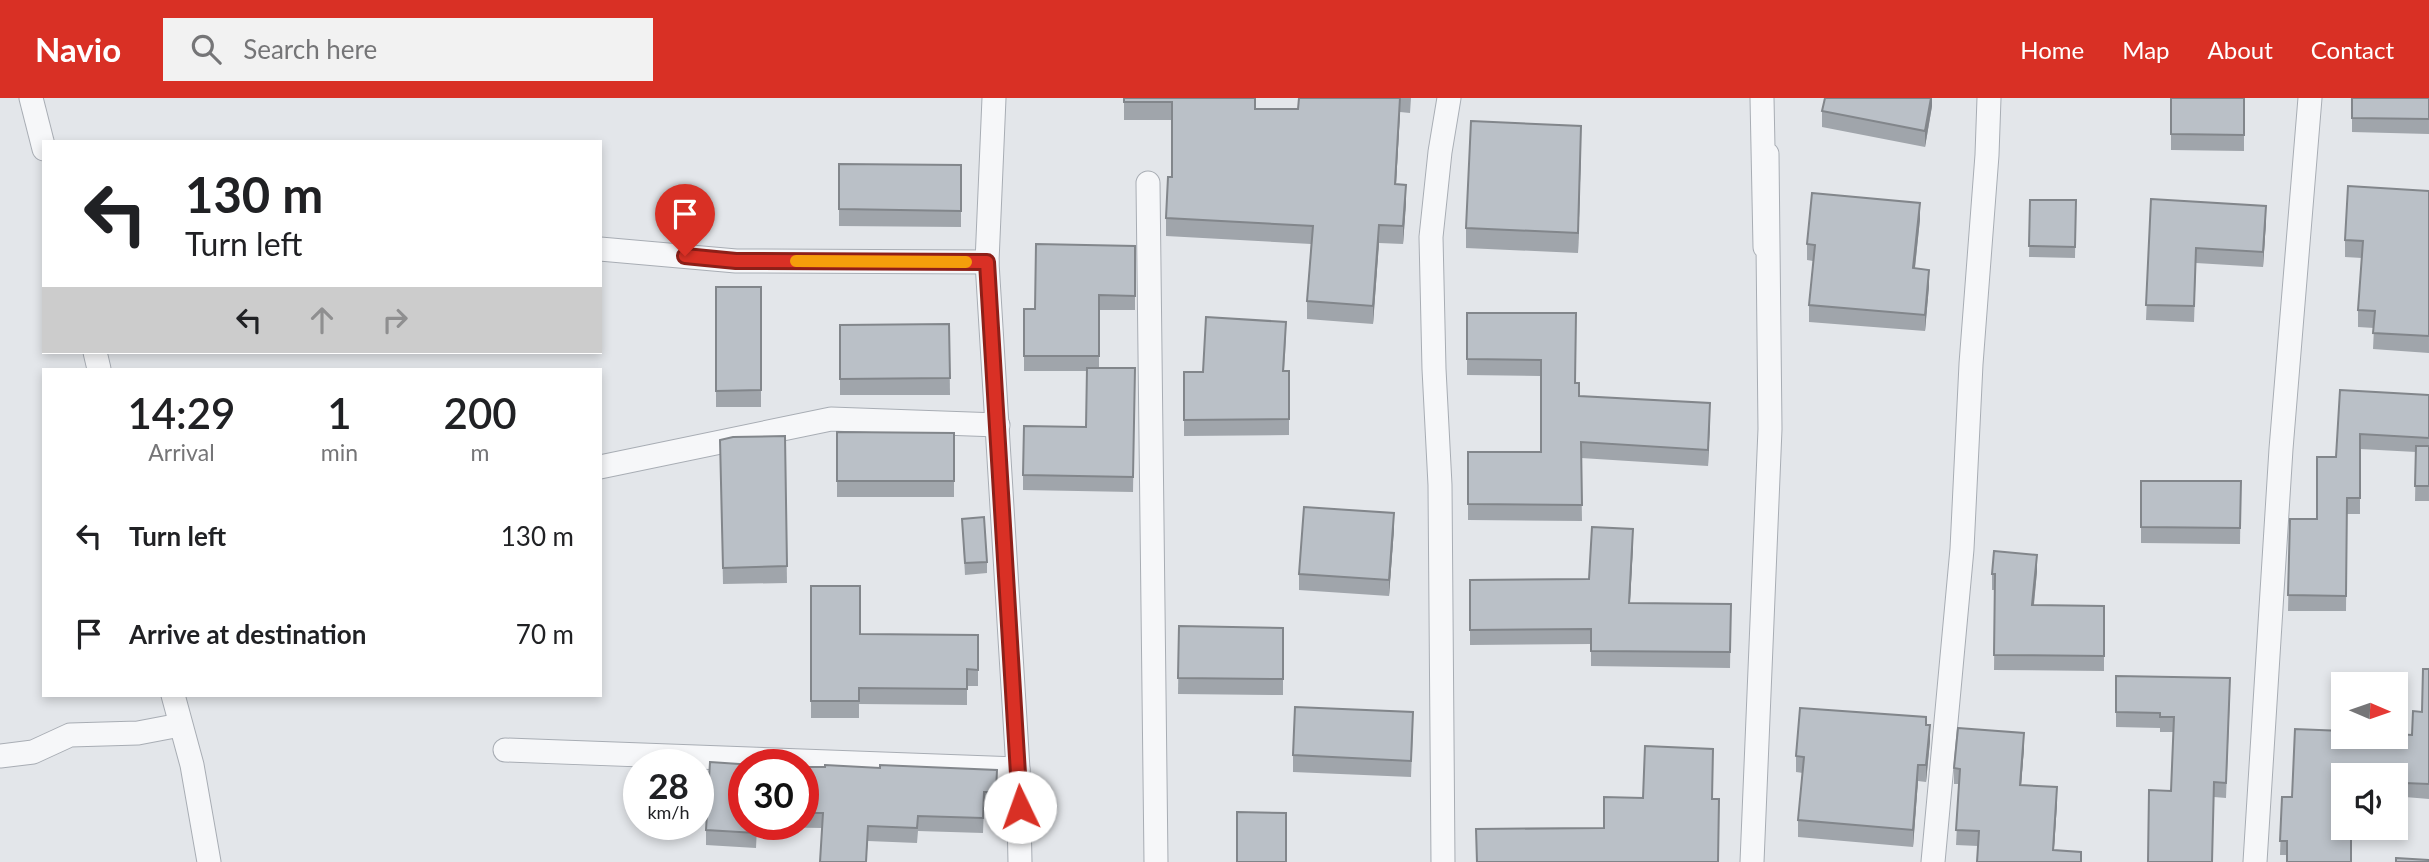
<!DOCTYPE html>
<html lang="en">
<head>
<meta charset="utf-8">
<style>
  :root { --surface:#fff; --page:#f2f2f2; --text:#202124; --muted:#757577; --accent:#d93025 }
  body { margin:0; font-family:Lato,sans-serif; background:var(--page); color:var(--text); height:100vh; display:flex; flex-direction:column; font-size:26px; white-space:nowrap }
  * { box-sizing:border-box; margin:0 }
  p { font-size:23px; color:var(--muted) }
  .icon { flex:none; width:38px; height:38px; fill:none; stroke:currentColor; stroke-width:2; stroke-linecap:round; stroke-linejoin:round }
  .map { position:relative; flex:1; overflow:hidden }
  .details { position:absolute; left:42px; top:270px; width:560px; height:329px; display:flex; flex-direction:column; background:var(--surface); border-radius:0px; box-shadow:0 4px 10px #0003 }
  .details>* { flex:none }
  .guide { position:absolute; left:42px; top:42px; width:560px; height:214px; border-radius:0px; box-shadow:0 4px 10px #0003; background:#fff; color:var(--text); overflow:hidden }
  .needle { width:46px; rotate:92deg }
  .fabs { position:absolute; left:2331px; top:574px; display:grid; gap:14px }
  .fabs a { display:grid; place-items:center; width:77px; height:77px; border-radius:0px; background:var(--surface); box-shadow:0 4px 10px #0003; font-size:35px }
  .speed { position:absolute; left:623px; top:651px; display:flex; gap:14px; font-size:35px; font-weight:700; text-align:center }
  .speed>* { display:grid; place-content:center; width:91px; height:91px; border-radius:50%; background:var(--surface); box-shadow:0 4px 10px #0003; line-height:1 }
  .speed small { font-size:18px; font-weight:400 }
  .speed .limit { border:10px solid #d22; background:#fff; color:#111 }
  .pin { position:absolute; display:grid; place-items:center; width:60px; height:60px; color:#fff; margin:-72px -30px; border-radius:50% 50% 50% 0; rotate:-45deg; box-shadow:0 0 7px #0007 }
  .pin .icon { rotate:45deg }
  .me { position:absolute; width:77px; margin:-38px; rotate:357deg; stroke-linejoin:round; filter:drop-shadow(0 0 5px #0008) }
  .turn { display:flex; align-items:center; gap:24px; height:147px; padding:0 28px; font-size:32px }
  .turn .icon { width:91px; height:91px; stroke-width:2.5 }
  .turn b { display:block; font-size:49px; line-height:60px }
  .lanes { display:flex; align-items:center; height:66px; padding:0 28px; background:#0003; justify-content:center; gap:35px; direction:ltr }
  .lanes .off { opacity:.35 }
  .eta { display:flex; justify-content:space-evenly; align-items:center; height:119px; text-align:center }
  .eta b { font-size:42px; font-weight:600; line-height:49px }
  ul { padding:0; list-style:none }
  li { display:flex; align-items:center; gap:21px; height:98px; padding:0 28px }
  li div { flex:1 }
  li b { display:block; font-size:26px }
  li em { font-style:normal }
  header { display:flex; align-items:center; gap:42px; box-sizing:border-box; height:98px; padding:0 35px; background:var(--accent); color:#fff }
  header strong { font-size:33px }
  nav { display:flex; gap:38px; margin-inline-start:auto; font-size:24px }
  .search { width:490px; height:63px; background:var(--page); display:flex; align-items:center; gap:18px; box-sizing:border-box; padding:0 24px; border-radius:0px; color:var(--muted); font-size:26px }
  .map>svg:first-child { display:block }
  .lines { fill:none; stroke-linecap:round; stroke-linejoin:round }
  .street-casing { stroke:#a8adb4; stroke-width:25 }
  .street { stroke:#f6f7f9; stroke-width:23 }
  .wall { fill:#a0a5ab }
  .shaded-wall { fill:#82868b }
  .building { fill:#bac0c7; stroke:#82868b; stroke-width:2 }
  .route-casing { stroke:#8d1f18; stroke-width:18 }
  .route { stroke:#d93025; stroke-width:12 }
  .slow { stroke:#f59e0b; stroke-width:12 }
</style>
</head>
<body>
<header>
<strong>Navio</strong>
<div class="search"><svg class="icon" aria-label="search" viewBox="0 0 24 24"><circle cx="10" cy="10" r="6"/><path d="M15 15l6 6"/></svg>Search here</div>
<nav><a>Home</a><a>Map</a><a>About</a><a>Contact</a></nav>
</header>
<div class="map">
<svg width="2429" height="764" viewBox="0 0 2429 764">
  <rect width="100%" height="100%" fill="#e3e6ea"/>
  <g class="lines">
    <defs>
      <g id="street">
        <polyline points="31,0 44,51"/>
        <polyline points="994,0 987,164 1018,671 1020,764"/>
        <polyline points="1148,85 1156,764"/>
        <polyline points="600,151 736,163 987,164"/>
        <polyline points="95,254 99,271"/>
        <polyline points="600,369 831,321 998,327"/>
        <polyline points="173,597 192,667 209,764"/>
        <polyline points="505,652 1018,671"/>
        <polyline points="0,658 33,654 70,637 138,635 180,627"/>
        <polyline points="1443,764 1440,387 1434,271 1431,139 1440,54 1449,0"/>
        <polyline points="1752,764 1770,331 1767,56 1765,149 1762,0"/>
        <polyline points="1933,764 1962,451 1971,266 1987,57 1989,0"/>
        <polyline points="2255,764 2281,351 2310,0"/>
      </g>
    </defs>
    <use href="#street" class="street-casing"/>
    <use href="#street" class="street"/>
  </g>
  <g class="wall">
    <polygon points="1124,0 1255,11 1298,11 1299,0 1411,0 1410,15 1400,14 1396,86 1406,105 1403,146 1379,145 1373,226 1307,221 1307,203 1311,146 1166,138 1166,120 1172,79 1172,22 1124,22"/>
    <polygon points="1932,0 1932,8 1925,49 1822,29 1822,13"/>
    <polygon points="2171,0 2244,0 2244,53 2171,52"/>
    <polygon points="2352,0 2429,0 2429,36 2352,34"/>
    <polygon points="1581,49 1578,155 1466,150 1466,130"/>
    <polygon points="839,66 961,67 961,129 839,128"/>
    <polygon points="2429,93 2429,255 2373,251 2374,230 2358,229 2358,212 2362,160 2345,159 2345,142"/>
    <polygon points="2151,101 2266,123 2263,169 2196,165 2194,224 2146,222"/>
    <polygon points="2030,102 2076,102 2075,160 2029,159"/>
    <polygon points="1920,121 1915,170 1929,188 1925,233 1809,224 1809,207 1813,163 1807,162 1807,146"/>
    <polygon points="1135,148 1135,212 1099,212 1099,270 1135,270 1133,394 1023,392 1023,377 1086,329 1087,273 1024,273 1024,211 1035,211"/>
    <rect x="716" y="189" width="45" height="120"/>
    <polygon points="1467,215 1576,215 1575,285 1579,298 1710,321 1708,368 1581,360 1582,423 1468,422 1468,354 1541,354 1541,278 1467,277"/>
    <polygon points="949,226 950,297 840,297 840,227"/>
    <polygon points="1286,240 1284,273 1289,273 1289,337 1184,338 1184,274 1203,274"/>
    <polygon points="2340,292 2429,297 2429,403 2415,403 2416,354 2360,351 2360,416 2347,416 2346,513 2288,513 2290,421 2317,421 2336,359"/>
    <polygon points="837,334 954,335 954,399 837,399"/>
    <polygon points="785,338 787,485 723,486 720,342"/>
    <polygon points="2141,383 2241,383 2240,446 2141,445"/>
    <polygon points="962,421 987,464 987,475 965,477"/>
    <polygon points="1394,431 1389,498 1299,492 1299,476"/>
    <polygon points="1633,447 1630,505 1731,506 1730,570 1591,568 1591,546 1470,547 1470,482 1589,481"/>
    <polygon points="2037,473 2034,507 2104,508 2104,573 1994,572 1995,492 1992,492 1992,476"/>
    <polygon points="811,488 860,536 978,537 978,588 967,588 967,607 859,606 859,620 811,620"/>
    <polygon points="1179,528 1283,530 1283,597 1178,596"/>
    <polygon points="2429,571 2429,701 2405,699 2404,705 2396,705 2396,677 2343,677 2287,757 2280,757 2282,699 2292,699 2412,637 2422,614"/>
    <polygon points="2116,578 2230,595 2226,700 2214,699 2171,693 2173,634 2160,634 2160,630 2116,629"/>
    <polygon points="1926,627 1930,643 1926,684 1918,683 1913,749 1798,739 1798,722 1803,675 1796,674 1796,658"/>
    <polygon points="1413,631 1411,679 1293,674 1293,657"/>
    <polygon points="2024,650 2021,687 2057,705 2054,752 2081,764 1978,748 1956,747 1959,686 1954,686 1954,670"/>
    <polygon points="803,669 997,672 996,709 984,709 983,735 918,733 917,745 868,743 866,764 820,764 822,730 757,729 756,750 706,747 706,732 744,726 803,726"/>
  </g>
  <g class="shaded-wall">
    <polygon points="1400,0 1400,14 1395,104 1395,86"/>
    <polygon points="1931,0 1932,0 1932,8 1925,49 1925,33"/>
    <polygon points="1581,28 1581,49 1578,155 1578,135"/>
    <polygon points="1406,87 1406,105 1403,146 1403,128"/>
    <polygon points="1920,105 1920,121 1913,187 1913,170"/>
    <polygon points="2266,108 2266,123 2263,169 2263,154"/>
    <polygon points="1379,127 1379,145 1373,226 1373,208"/>
    <polygon points="1929,172 1929,188 1925,233 1925,217"/>
    <polygon points="1710,305 1710,321 1708,368 1708,352"/>
    <polygon points="1394,415 1394,431 1389,498 1389,482"/>
    <polygon points="1633,431 1633,447 1629,521 1629,505"/>
    <polygon points="2037,457 2037,473 2032,523 2032,507"/>
    <polygon points="1930,627 1930,643 1926,684 1926,667"/>
    <polygon points="2024,635 2024,650 2020,702 2020,687"/>
    <polygon points="1918,667 1918,683 1913,749 1913,732"/>
    <polygon points="2057,689 2057,705 2053,764 2053,752"/>
  </g>
  <g class="building">
    <polygon points="1124,0 1255,0 1255,11 1298,11 1299,0 1400,0 1395,86 1406,87 1403,128 1379,127 1373,208 1307,203 1313,128 1166,120 1168,79 1172,79 1172,4 1124,4"/>
    <polygon points="1825,0 1931,0 1925,33 1822,13"/>
    <polygon points="2171,0 2244,0 2244,37 2171,36"/>
    <polygon points="2352,0 2429,0 2429,21 2352,20"/>
    <polygon points="1471,23 1581,28 1578,135 1466,130"/>
    <polygon points="839,66 961,67 961,113 839,111"/>
    <polygon points="2348,88 2429,93 2429,238 2373,235 2375,213 2358,212 2363,143 2345,142"/>
    <polygon points="1812,95 1920,105 1913,170 1929,172 1925,217 1809,207 1815,147 1807,146"/>
    <polygon points="2151,101 2266,108 2263,154 2196,150 2194,208 2146,207"/>
    <polygon points="2030,102 2076,102 2075,149 2029,148"/>
    <polygon points="1036,146 1135,148 1135,198 1099,197 1099,258 1024,258 1024,211 1035,211"/>
    <polygon points="716,189 761,189 761,292 716,293"/>
    <polygon points="1467,215 1576,215 1575,285 1579,285 1579,298 1710,305 1708,352 1581,344 1582,407 1468,406 1468,354 1541,354 1541,262 1467,261"/>
    <polygon points="1206,219 1286,224 1283,273 1289,273 1289,321 1184,322 1184,274 1203,274"/>
    <polygon points="949,226 950,280 840,281 840,227"/>
    <polygon points="1087,270 1135,270 1133,379 1023,377 1024,328 1086,329"/>
    <polygon points="2340,292 2429,297 2429,340 2360,336 2360,400 2347,400 2346,498 2288,497 2290,421 2317,421 2317,359 2336,359"/>
    <polygon points="837,334 954,335 954,383 837,383"/>
    <polygon points="785,338 787,468 723,470 720,342 733,339"/>
    <polygon points="2416,348 2429,348 2429,388 2415,388"/>
    <polygon points="2141,383 2241,383 2240,430 2141,429"/>
    <polygon points="1304,409 1394,415 1389,482 1299,476"/>
    <polygon points="984,419 987,464 965,465 962,421"/>
    <polygon points="1592,429 1633,431 1629,505 1731,506 1730,554 1591,553 1591,531 1470,532 1470,482 1589,481"/>
    <polygon points="1994,453 2037,457 2032,507 2104,508 2104,558 1994,557 1995,476 1992,476"/>
    <polygon points="811,488 860,488 860,536 978,537 978,572 967,571 967,591 859,590 859,603 811,603"/>
    <polygon points="1179,528 1283,530 1283,581 1178,580"/>
    <polygon points="2423,571 2429,571 2429,686 2405,685 2404,691 2396,690 2396,677 2343,677 2343,730 2351,730 2351,764 2287,764 2287,743 2280,743 2282,699 2292,699 2295,631 2343,633 2343,639 2396,639 2396,636 2412,637 2413,613 2422,614"/>
    <polygon points="2116,578 2230,580 2226,685 2214,684 2212,764 2148,764 2149,692 2171,693 2174,619 2160,619 2160,615 2116,614"/>
    <polygon points="1295,609 1413,614 1411,663 1293,657"/>
    <polygon points="1800,610 1926,619 1926,627 1930,627 1926,667 1918,667 1913,732 1798,722 1804,659 1796,658"/>
    <polygon points="1958,630 2024,635 2020,687 2057,689 2053,752 2081,754 2081,764 1977,764 1979,733 1956,732 1960,671 1954,670"/>
    <polygon points="1645,648 1713,651 1712,701 1719,701 1718,764 1477,764 1476,731 1604,730 1604,699 1643,700"/>
    <polygon points="710,664 754,667 744,667 744,726 756,726 756,735 706,732"/>
    <polygon points="825,667 880,670 880,667 997,672 996,694 984,694 983,720 918,718 917,730 868,728 866,764 820,764 823,715 803,715 803,669 825,669"/>
    <polygon points="1237,714 1286,715 1286,764 1237,764"/>
    <polygon points="2396,760 2429,762 2429,764 2396,764"/>
  </g>
  <g class="lines">
    <defs>
      <polyline id="route" points="685,158 736,163 987,164 1020,709"/>
    </defs>
    <use href="#route" class="route-casing"/>
    <use href="#route" class="route"/>
    <polyline class="slow" points="796,163 966,164"/>
  </g>
</svg>
<div class="fabs">
<a><svg class="needle" viewBox="-14 -14 28 28"><path d="M0-13l5 13h-10z" fill="#e53935"/><path d="M0 13l5-13h-10z" fill="#757577"/></svg></a>
<a><svg class="icon" aria-label="sound" viewBox="0 0 24 24"><path d="M4 9h4l5-4v14l-5-4H4zM17 9q2 3 0 6"/></svg></a>
</div>
<div class="speed"><div>28<small>km/h</small></div><div class="limit">30</div></div>
<div class="pin" style="left:685px;top:158px;background:#d93025"><svg class="icon" aria-label="arrive" viewBox="0 0 24 24"><path d="M6 21V4h12l-3 4 3 4H6"/></svg></div>
<svg class="me" style="left:1020px;top:709px" viewBox="-20 -20 40 40"><circle r="19" fill="#fff"/><path d="M0-13L10 11 0 6-10 11z" fill="#d93025"/></svg>
<div class="guide">
<div class="turn"><svg class="icon" aria-label="left" viewBox="0 0 24 24"><path d="M17 20v-9H6M10 6l-5 5 5 5"/></svg><div><b>130 m</b>Turn left</div></div>
<div class="lanes"><svg class="icon" aria-label="left" viewBox="0 0 24 24"><path d="M17 20v-9H6M10 6l-5 5 5 5"/></svg><svg class="icon off" aria-label="ahead" viewBox="0 0 24 24"><path d="M12 20V5M6 11l6-6 6 6"/></svg><svg class="icon off" aria-label="right" viewBox="0 0 24 24"><path d="M7 20v-9h11M14 6l5 5-5 5"/></svg></div>
</div>
<section class="details">
<div class="eta">
<div><b>14:29</b><p>Arrival</p></div>
<div><b>1</b><p>min</p></div>
<div><b>200</b><p>m</p></div>
</div>
<ul>
<li><svg class="icon" aria-label="left" viewBox="0 0 24 24"><path d="M17 20v-9H6M10 6l-5 5 5 5"/></svg><div><b>Turn left</b></div><em>130 m</em></li>
<li><svg class="icon" aria-label="arrive" viewBox="0 0 24 24"><path d="M6 21V4h12l-3 4 3 4H6"/></svg><div><b>Arrive at destination</b></div><em>70 m</em></li>
</ul>
</section>
</div>
</body>
</html>
